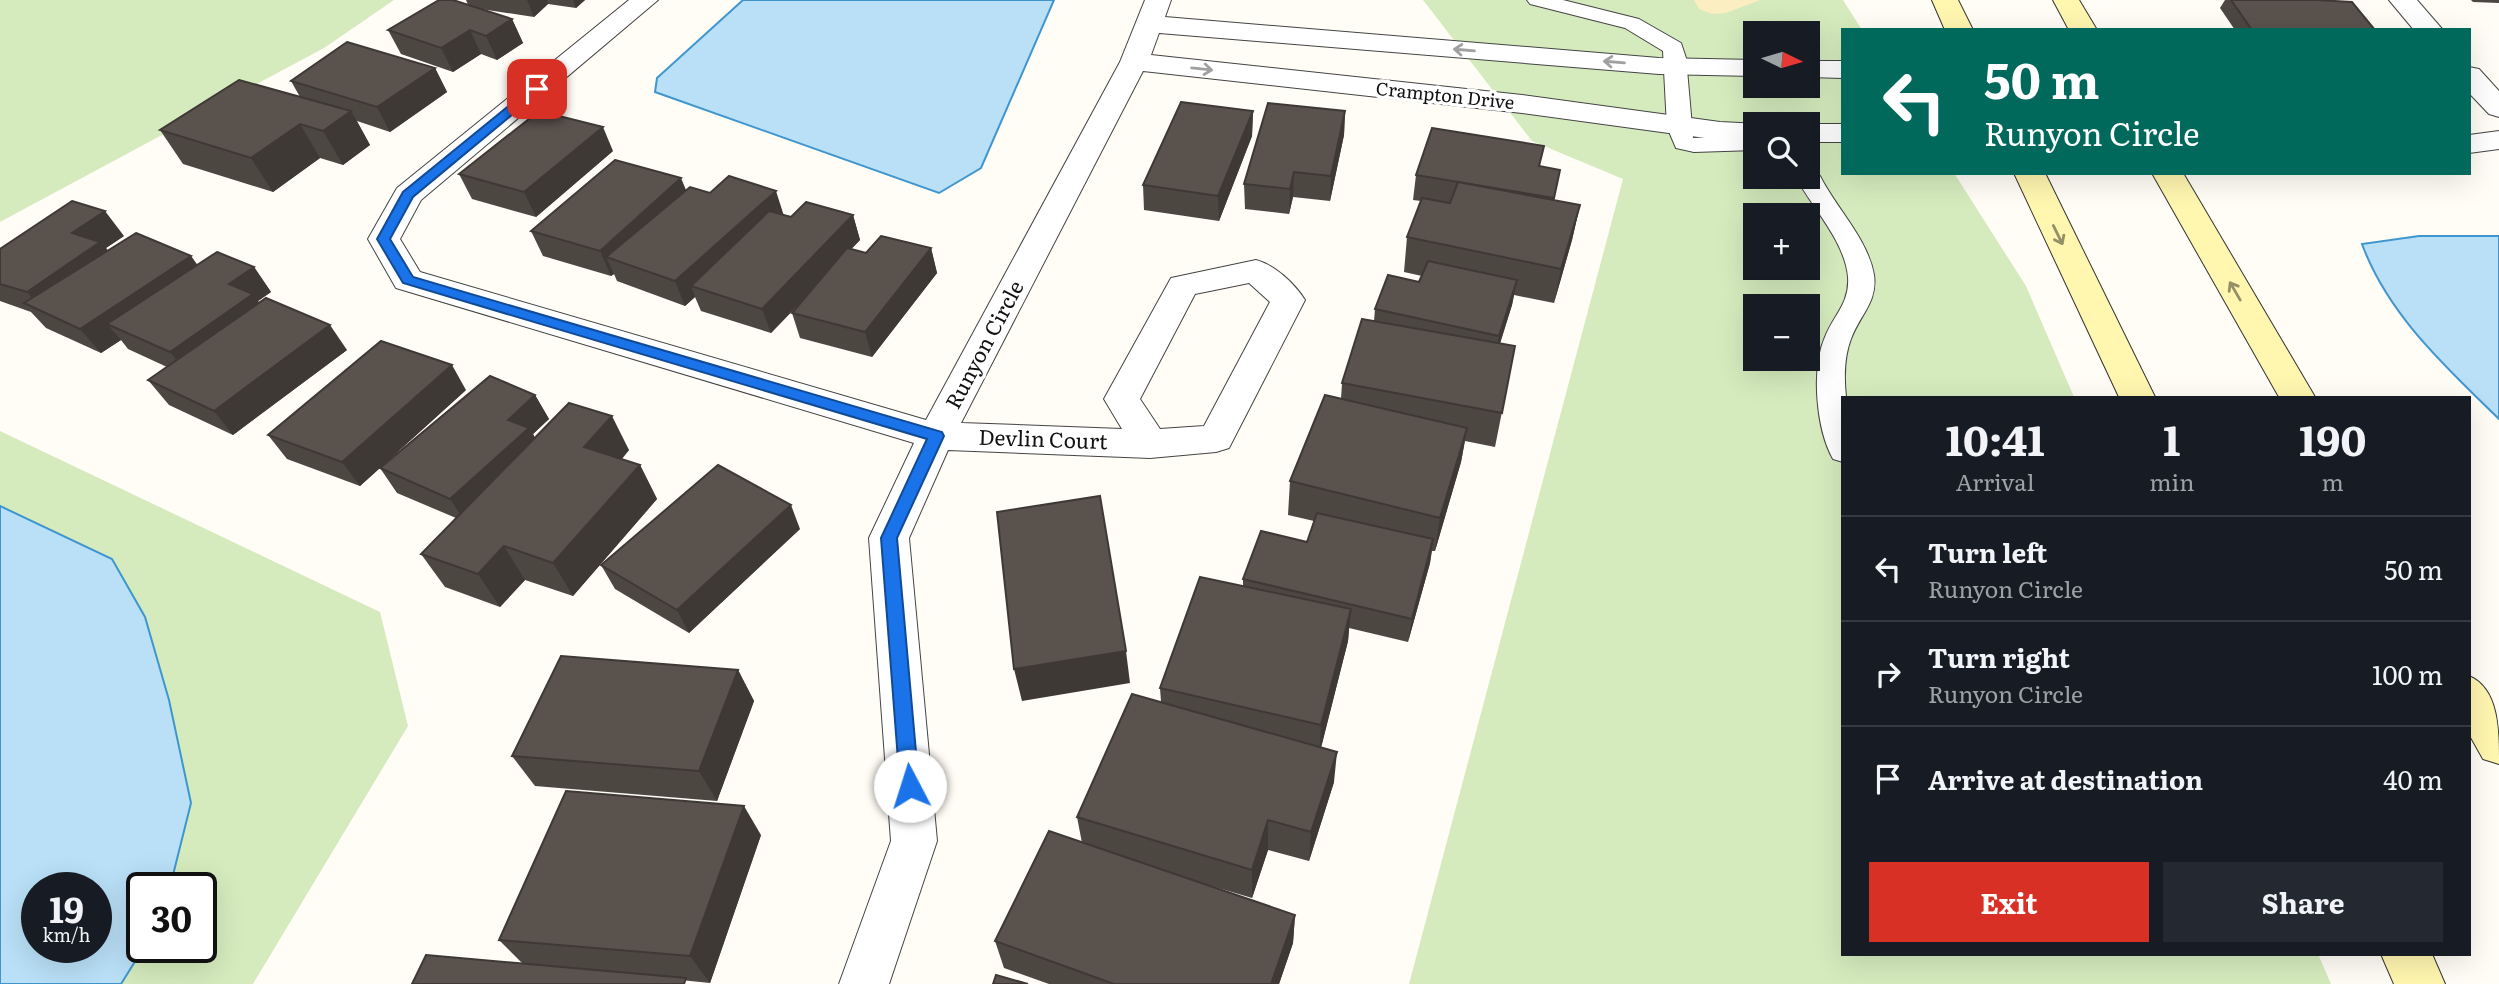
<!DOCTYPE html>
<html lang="en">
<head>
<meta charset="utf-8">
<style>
  :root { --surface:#171b24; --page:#242831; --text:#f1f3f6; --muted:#9ea1a6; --line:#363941; --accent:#d93025 }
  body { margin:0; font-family:Literata,serif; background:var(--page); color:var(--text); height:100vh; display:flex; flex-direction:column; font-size:26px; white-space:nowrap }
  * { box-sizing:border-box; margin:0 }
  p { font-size:23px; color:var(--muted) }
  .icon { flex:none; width:38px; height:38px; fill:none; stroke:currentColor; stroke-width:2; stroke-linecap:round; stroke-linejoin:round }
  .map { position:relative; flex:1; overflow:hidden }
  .panel { position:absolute; left:1841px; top:396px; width:630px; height:560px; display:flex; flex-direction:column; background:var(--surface); border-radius:0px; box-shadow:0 7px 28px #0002 }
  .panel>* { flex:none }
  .guide { position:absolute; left:1841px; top:28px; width:630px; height:147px; border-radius:0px; box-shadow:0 7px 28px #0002; background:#00695c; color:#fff; overflow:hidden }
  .needle { width:46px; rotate:95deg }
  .controls { position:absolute; left:1743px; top:21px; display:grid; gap:14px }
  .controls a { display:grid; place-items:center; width:77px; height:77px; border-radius:0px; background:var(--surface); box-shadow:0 7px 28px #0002; font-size:35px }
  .speed { position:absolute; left:21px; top:872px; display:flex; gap:14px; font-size:35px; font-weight:700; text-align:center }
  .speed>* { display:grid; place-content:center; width:91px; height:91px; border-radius:50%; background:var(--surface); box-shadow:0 7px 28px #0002; line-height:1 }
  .speed small { font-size:18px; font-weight:400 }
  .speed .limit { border:4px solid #111; border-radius:10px; background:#fff; color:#111 }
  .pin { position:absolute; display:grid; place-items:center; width:60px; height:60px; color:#fff; margin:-30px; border-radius:14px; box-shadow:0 4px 10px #0006 }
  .me { position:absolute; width:77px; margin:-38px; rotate:355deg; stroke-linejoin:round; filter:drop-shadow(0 0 5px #0008) }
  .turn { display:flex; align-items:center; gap:24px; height:147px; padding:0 28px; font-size:32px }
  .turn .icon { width:91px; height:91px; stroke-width:2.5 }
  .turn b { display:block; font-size:49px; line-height:60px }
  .eta { display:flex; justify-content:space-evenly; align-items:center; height:119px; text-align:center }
  .eta b { font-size:42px; font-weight:700; line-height:49px }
  .primary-button { display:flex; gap:14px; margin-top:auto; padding:14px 28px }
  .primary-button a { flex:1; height:80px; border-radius:0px; background:var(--accent); color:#fff; font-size:28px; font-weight:700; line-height:80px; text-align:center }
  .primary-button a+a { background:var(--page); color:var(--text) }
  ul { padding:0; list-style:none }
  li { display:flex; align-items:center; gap:21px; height:105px; padding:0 28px; border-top:2px solid var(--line) }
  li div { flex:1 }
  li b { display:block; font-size:26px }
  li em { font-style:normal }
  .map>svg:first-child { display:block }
  .green { fill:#d5ebbd; fill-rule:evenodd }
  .sand { fill:#fbeec1 }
  .water { fill:#b9e0f7; stroke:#3f96cf; stroke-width:2; fill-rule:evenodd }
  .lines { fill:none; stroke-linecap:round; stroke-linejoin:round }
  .service-casing { stroke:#444; stroke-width:2 }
  .minor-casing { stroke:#444; stroke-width:2 }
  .secondary-casing { stroke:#333; stroke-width:2 }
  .service { fill:#fff; fill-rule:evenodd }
  .minor { fill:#fff; fill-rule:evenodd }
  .secondary { fill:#fff6b0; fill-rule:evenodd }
  .wall { fill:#4d4742 }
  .shaded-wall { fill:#3f3936 }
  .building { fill:#5a524d; stroke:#3f3936; stroke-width:2 }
  .oneway { stroke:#a0a0a0 }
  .oneway2 { stroke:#948f68 }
  .route { fill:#1a73e8; stroke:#114b97; stroke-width:2 }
  .labels { text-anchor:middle; stroke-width:7; stroke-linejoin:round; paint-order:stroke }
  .far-street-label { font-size:18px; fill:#111; stroke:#fff }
  .street-label { font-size:21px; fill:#111; stroke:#fff }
</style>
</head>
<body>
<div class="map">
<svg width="2499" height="984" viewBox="0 0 2499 984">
  <rect width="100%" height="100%" fill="#fffdf5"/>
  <g class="green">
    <polygon points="0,0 394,0 324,48 0,222"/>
    <path d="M1423,0H1843L1862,30H1843V173H1954L2026,286L2074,397H1843V954H2318L2331,984H1409L1623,179L1532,141ZM1755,33H1808V86H1755ZM1755,124H1808V177H1755ZM1755,215H1808V268H1755ZM1755,306H1808V359H1755Z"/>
    <path d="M0,431L380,612L408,726L253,984H0ZM37,887H96V947H37ZM142,887H201V947H142Z"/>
  </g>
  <polygon class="sand" points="1694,0 1760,0 1726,13 1712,14 1699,9"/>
  <g class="water">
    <polygon points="743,0 1054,0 981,168 939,193 655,92 657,78"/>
    <path d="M2419,236H2499V419C2446,367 2388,315 2362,244Z"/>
    <path d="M0,506L112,559L145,617L169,700L191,803L170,887H142V947H144L121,984H0ZM37,887H96V947H37Z"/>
  </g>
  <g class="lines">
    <defs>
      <g id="service">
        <polygon points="1527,0 1563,0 1639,19 1681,43 1686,58 1693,138 1755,136 1755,150 1694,152 1676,148 1667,127 1663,51 1625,28 1530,4"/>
        <path d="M1808,169L1816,171L1820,176C1836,208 1868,239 1874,275C1878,302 1859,316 1851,339C1844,357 1844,378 1846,397H1843V462L1833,459C1816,429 1811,368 1825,337C1833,316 1850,303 1848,277C1845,241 1812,208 1796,177H1808Z"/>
      </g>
      <g id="minor">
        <path d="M629,0H658L421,200L400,239L420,272L926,420L1120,62L1145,0H1171L1165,17L1659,58L1755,60V76L1659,74L1159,33L1151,55L1522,95L1720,122L1760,124H1755V141L1720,140L1522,113L1143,71L961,423L1122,429L1104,399L1171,278L1256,260C1275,265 1295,284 1305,300L1229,448L1216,452L1150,458L948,450L909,538L937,841L889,984H839L891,841L869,538L914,443L396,288L368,239L397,188ZM1249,283L1270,302L1204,426L1160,429L1140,399L1195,294Z"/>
        <polygon points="2389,0 2417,0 2443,30 2414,30"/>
        <polygon points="1808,61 1843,61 1843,78 1808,77"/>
        <polygon points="2469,67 2479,69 2499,91 2499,117 2489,114 2469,93"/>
        <polygon points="1807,124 1843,124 1843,142 1808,142"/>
        <polygon points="2499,131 2499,149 2469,153 2469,135"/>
      </g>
      <g id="secondary">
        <polygon points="1932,0 1958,0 1973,30 1945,30"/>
        <polygon points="2053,0 2079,0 2097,30 2069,30"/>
        <polygon points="2014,173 2045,173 2155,397 2119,397"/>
        <polygon points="2152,173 2183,173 2315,397 2279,397"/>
        <path d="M2469,676C2499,689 2499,730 2499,764L2483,759L2469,734Z"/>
        <polygon points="2381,954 2432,954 2445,984 2394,984"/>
      </g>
    </defs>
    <use href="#service" class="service-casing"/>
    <use href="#minor" class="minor-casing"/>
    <use href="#secondary" class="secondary-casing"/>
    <use href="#service" class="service"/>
    <use href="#minor" class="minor"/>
    <use href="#secondary" class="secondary"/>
  </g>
  <g class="wall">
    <polygon points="466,0 585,0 576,8 548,4 534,17 481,9 512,19 523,43 497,60 481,54 453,72 401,54 388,30 468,5"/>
    <polygon points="2225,0 2317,0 2375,30 2235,30 2220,8"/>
    <polygon points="2471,0 2499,0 2499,3 2473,2"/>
    <polygon points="435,68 447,92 390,132 357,121 370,145 343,165 320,158 273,192 183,164 160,130 300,97 291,81"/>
    <polygon points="1253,111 1252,136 1219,221 1144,210 1143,185"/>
    <polygon points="1345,111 1344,135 1330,201 1293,197 1289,214 1245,209 1244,184"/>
    <polygon points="613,151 536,217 472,199 459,174"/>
    <polygon points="1540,167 1560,170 1554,200 1580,205 1572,240 1554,303 1514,295 1512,305 1500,344 1515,346 1495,447 1465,441 1461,462 1435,551 1432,551 1430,563 1408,642 1349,628 1348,641 1321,747 1334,782 1309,861 1268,850 1252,898 1188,879 1295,915 1293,943 1279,984 1049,984 1004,968 995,941 1082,843 1077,817 1161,702 1160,688 1243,586 1243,579 1307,542 1314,521 1288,515 1290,481 1341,399 1342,383 1374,321 1375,309 1419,282 1422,276 1404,272 1407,237 1421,201 1413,200 1416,175"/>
    <polygon points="686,190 791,217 853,215 860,240 851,249 866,253 931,248 937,273 872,357 800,338 792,313 807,296 771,333 701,311 695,297 685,306 617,281 614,274 611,276 543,256 531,231"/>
    <polygon points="124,236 106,248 108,251 191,256 197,265 254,267 271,292 258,301 259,303 347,350 233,435 169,405 148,380 167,367 128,349 121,340 101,353 46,328 31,312 0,301 0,249"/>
    <polygon points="466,390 381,467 535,395 549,419 533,434 535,438 629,450 622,459 640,465 657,499 573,596 525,580 500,607 445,587 421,554 456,518 397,493 380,468 360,486 287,459 268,435"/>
    <polygon points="800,529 689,633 615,589 601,565"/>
    <polygon points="738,670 754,701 717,801 535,786 512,756"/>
    <polygon points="761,835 710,983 523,964 499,940"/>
  </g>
  <g class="shaded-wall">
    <polygon points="527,0 547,0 548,4 534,17"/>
    <polygon points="573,0 585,0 576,8"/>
    <polygon points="512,19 523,43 497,60 486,36"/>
    <polygon points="470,30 481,54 453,72 441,48"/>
    <polygon points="435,68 447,92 390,132 377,107"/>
    <polygon points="351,111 370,145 343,165 323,131"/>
    <polygon points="1253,111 1252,136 1219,221 1218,196"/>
    <polygon points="1345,111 1344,135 1330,201 1331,176"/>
    <polygon points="300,124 320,158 273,192 251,158"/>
    <polygon points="603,127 613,151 536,217 524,192"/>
    <polygon points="1294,172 1293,197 1289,214 1290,189"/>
    <polygon points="681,178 691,202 606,257 614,274 611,276 600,251"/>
    <polygon points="776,191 784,216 691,286 695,297 685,306 675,281"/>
    <polygon points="1580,205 1572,240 1554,303 1561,269"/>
    <polygon points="105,211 124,236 106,248 120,266 45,313 27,292 72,233"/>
    <polygon points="853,215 860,240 771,333 762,309"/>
    <polygon points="931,248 937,273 872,357 865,332"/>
    <polygon points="191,256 209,281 107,324 121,340 101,353 80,329"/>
    <polygon points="254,267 271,292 258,301 270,319 190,377 170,352 229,284"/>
    <polygon points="1517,280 1512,305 1494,361 1499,336"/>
    <polygon points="330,325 347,350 233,435 214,411"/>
    <polygon points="452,365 466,390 360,486 342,462"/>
    <polygon points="535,395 549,419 533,434 543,453 466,523 450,499 508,420"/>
    <polygon points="612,416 629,450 602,480 584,447"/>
    <polygon points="1467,428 1461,462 1435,551 1440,518"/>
    <polygon points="640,465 657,499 573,596 553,563"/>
    <polygon points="791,505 800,529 689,633 677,610"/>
    <polygon points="1433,539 1430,563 1408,642 1412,619"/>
    <polygon points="504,546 525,580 500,607 478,574"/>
    <polygon points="1351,609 1348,641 1319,756 1321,725"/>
    <polygon points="1126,651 1130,683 1022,701 1014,669"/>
    <polygon points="738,670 754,701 717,801 699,771"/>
    <polygon points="1337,752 1334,782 1309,861 1311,832"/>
    <polygon points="744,806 761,835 710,983 690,956"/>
    <polygon points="1268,820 1268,850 1252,898 1252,870"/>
    <polygon points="1295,915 1293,943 1279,984 1271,984"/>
  </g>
  <g class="building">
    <polygon points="439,0 453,0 512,19 486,36 470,30 441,48 388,30"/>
    <polygon points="2231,0 2317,0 2352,2 2375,30 2252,30"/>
    <polygon points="347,42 435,68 377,107 291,81"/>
    <polygon points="239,80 351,111 323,131 300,124 251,158 160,130"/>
    <polygon points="1181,102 1253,111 1218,196 1143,185"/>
    <polygon points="1268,103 1345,111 1331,176 1294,172 1290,189 1244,184"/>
    <polygon points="539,111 603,127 524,192 459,174"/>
    <polygon points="1432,128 1544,146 1539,166 1560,170 1554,198 1416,175"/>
    <polygon points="615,160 681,178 600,251 531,231"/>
    <polygon points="729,176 776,191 675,281 606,257 690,187 710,193"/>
    <polygon points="1458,182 1580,205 1561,269 1407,237 1422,198 1450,203"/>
    <polygon points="72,201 105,211 72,233 100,242 27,292 0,284 0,249"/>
    <polygon points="806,202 853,215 762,309 691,286 769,211 791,217"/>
    <polygon points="136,233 191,256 80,329 24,303"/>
    <polygon points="881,236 931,248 865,332 792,313 847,248 866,253"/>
    <polygon points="217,252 254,267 229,284 253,294 170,352 107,324"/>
    <polygon points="1428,261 1517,280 1499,336 1375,309 1388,275 1419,282"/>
    <polygon points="266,298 330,325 214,411 148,380"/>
    <polygon points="1362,319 1515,346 1502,413 1342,383"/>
    <polygon points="381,341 452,365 342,462 268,435"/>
    <polygon points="490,376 535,395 508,420 529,428 450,499 380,468"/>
    <polygon points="1325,395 1467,428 1440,518 1290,481"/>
    <polygon points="569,403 612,416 584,447 640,465 553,563 504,546 478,574 421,554"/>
    <polygon points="718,465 791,505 677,610 601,565"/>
    <polygon points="1100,496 1126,651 1014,669 997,512"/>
    <polygon points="1317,513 1433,539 1412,619 1243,579 1261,531 1307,542"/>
    <polygon points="1200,577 1351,609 1321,725 1160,688"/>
    <polygon points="561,656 738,670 699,771 512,756"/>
    <polygon points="1132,694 1337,752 1311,832 1268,820 1252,870 1077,817"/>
    <polygon points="566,791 744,806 690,956 499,940"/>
    <polygon points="1049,831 1295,915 1271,984 1114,984 995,941"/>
    <polygon points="426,955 686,978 684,984 412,984"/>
    <polygon points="996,975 1028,984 993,984"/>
  </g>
  <defs><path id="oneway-shaft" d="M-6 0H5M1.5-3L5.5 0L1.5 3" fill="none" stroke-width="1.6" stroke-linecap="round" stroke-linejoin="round" transform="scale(1.75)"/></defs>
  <g class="oneway">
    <use href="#oneway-shaft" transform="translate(1464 50) rotate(-175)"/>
    <use href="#oneway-shaft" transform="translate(1614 62) rotate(-175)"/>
    <use href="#oneway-shaft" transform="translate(1202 69) rotate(6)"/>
  </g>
  <g class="oneway2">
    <use href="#oneway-shaft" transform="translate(2058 235) rotate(64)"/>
    <use href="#oneway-shaft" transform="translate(2235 291) rotate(-120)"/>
  </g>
  <polygon class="route" points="533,86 543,89 413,197 390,239 413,277 942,432 944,436 897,538 919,786 916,792 910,794 903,792 900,786 881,538 927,439 403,283 377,239 403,192"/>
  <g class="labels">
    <g class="far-street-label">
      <text transform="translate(1445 96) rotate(6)" y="6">Crampton Drive</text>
    </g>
    <g class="street-label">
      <text transform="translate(985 345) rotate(-62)" y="7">Runyon Circle</text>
      <text transform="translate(1043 440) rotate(2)" y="7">Devlin Court</text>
    </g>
  </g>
</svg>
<div class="controls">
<a><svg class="needle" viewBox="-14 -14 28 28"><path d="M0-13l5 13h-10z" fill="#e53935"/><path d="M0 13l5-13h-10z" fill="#9ea1a6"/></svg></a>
<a><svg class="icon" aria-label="search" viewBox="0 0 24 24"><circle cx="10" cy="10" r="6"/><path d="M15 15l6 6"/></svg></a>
<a>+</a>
<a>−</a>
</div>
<div class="speed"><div>19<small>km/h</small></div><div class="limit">30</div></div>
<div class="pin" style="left:537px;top:89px;background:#d93025"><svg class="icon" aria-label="arrive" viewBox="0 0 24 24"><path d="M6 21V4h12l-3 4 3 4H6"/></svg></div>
<svg class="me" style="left:910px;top:786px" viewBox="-20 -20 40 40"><circle r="19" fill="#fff"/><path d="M0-13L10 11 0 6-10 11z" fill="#1a73e8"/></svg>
<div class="guide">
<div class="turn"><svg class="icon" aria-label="left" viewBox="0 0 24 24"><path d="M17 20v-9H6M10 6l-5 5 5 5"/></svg><div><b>50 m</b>Runyon Circle</div></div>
</div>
<section class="panel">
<div class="eta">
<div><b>10:41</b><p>Arrival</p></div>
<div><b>1</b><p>min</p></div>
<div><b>190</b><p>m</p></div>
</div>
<ul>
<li><svg class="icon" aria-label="left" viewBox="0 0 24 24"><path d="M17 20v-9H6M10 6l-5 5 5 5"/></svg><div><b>Turn left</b><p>Runyon Circle</p></div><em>50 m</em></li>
<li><svg class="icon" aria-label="right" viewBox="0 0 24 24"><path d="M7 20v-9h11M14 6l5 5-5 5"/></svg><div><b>Turn right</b><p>Runyon Circle</p></div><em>100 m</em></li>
<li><svg class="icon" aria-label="arrive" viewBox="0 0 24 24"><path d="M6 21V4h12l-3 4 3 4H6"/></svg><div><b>Arrive at destination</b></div><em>40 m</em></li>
</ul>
<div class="primary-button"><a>Exit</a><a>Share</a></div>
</section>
</div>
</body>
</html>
